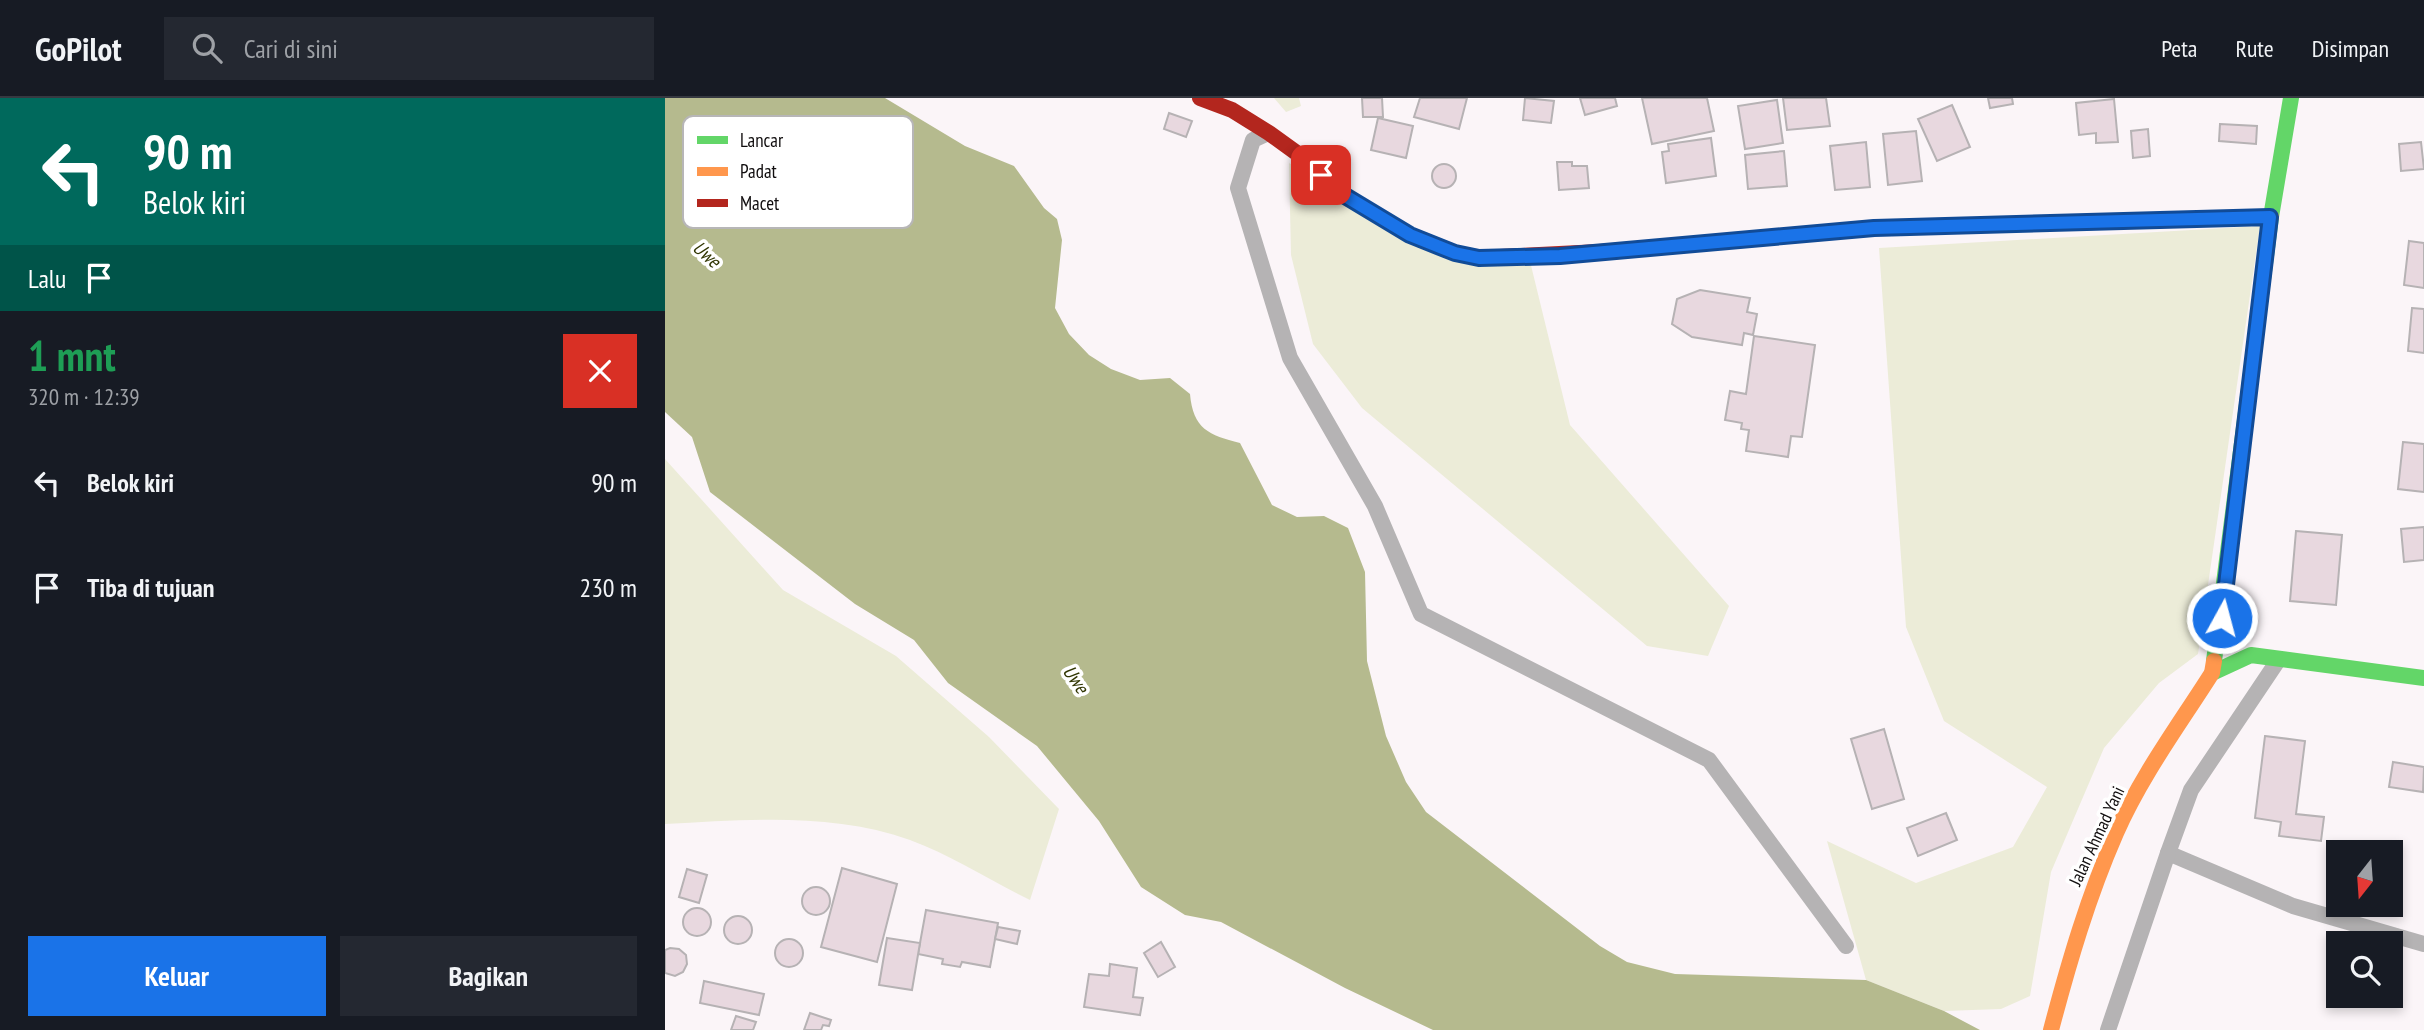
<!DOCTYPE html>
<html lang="id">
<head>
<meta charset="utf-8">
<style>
  :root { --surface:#171b24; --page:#242831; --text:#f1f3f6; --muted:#9ea1a6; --line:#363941; --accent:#1a73e8 }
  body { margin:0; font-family:"PT Sans Narrow",sans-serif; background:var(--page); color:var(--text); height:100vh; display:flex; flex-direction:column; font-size:26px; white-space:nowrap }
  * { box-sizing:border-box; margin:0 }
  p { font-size:23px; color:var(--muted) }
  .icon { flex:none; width:38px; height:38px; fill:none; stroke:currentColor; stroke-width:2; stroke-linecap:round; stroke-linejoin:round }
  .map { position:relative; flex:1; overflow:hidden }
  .details { display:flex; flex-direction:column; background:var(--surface); width:665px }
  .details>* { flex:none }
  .banner { background:#00695c; color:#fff; overflow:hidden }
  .needle { width:46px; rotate:197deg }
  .controls { position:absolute; left:1661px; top:742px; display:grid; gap:14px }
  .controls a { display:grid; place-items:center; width:77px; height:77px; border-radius:0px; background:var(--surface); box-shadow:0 4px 10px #0003; font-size:35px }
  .pin { position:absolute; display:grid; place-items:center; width:60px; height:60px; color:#fff; margin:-30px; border-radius:14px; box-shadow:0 4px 10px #0006 }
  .me { position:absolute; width:77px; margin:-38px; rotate:7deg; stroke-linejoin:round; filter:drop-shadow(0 0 5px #0008) }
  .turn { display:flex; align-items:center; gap:24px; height:147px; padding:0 28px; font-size:32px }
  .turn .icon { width:91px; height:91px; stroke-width:2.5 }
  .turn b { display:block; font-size:49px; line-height:60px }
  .then { display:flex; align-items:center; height:66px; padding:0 28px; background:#0003; gap:14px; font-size:26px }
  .round { display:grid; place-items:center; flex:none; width:74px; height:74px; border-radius:0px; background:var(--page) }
  .summary { display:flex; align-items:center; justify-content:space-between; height:119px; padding:0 28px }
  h1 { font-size:42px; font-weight:800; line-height:52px; color:#1e9e55 }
  .action { display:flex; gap:14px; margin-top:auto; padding:14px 28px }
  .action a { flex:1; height:80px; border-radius:0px; background:var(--accent); color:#fff; font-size:28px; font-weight:800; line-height:80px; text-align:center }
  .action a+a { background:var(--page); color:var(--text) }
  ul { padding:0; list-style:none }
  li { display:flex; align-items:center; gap:21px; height:105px; padding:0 28px }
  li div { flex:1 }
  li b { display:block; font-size:26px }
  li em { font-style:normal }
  header { display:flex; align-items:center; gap:42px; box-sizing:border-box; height:98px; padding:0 35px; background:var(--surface); border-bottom:2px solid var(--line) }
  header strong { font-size:33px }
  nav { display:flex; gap:38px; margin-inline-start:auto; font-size:24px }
  .search { width:490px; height:63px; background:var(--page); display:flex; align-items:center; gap:18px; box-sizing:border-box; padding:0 24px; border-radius:0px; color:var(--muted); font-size:26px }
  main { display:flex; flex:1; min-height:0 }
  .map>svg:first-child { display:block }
  .green { fill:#ececd8 }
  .water { fill:#b5ba8e }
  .building { fill:#e8d8df; stroke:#b6b2b4; stroke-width:2 }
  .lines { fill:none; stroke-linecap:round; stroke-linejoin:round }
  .lane { stroke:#b5b3b4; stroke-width:16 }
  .fast { stroke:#63d668; stroke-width:16 }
  .slow { stroke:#ff974d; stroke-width:16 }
  .jam { stroke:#b3261e; stroke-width:16 }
  .route-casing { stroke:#114b97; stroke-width:18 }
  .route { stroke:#1a73e8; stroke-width:12 }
  .labels { text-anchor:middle; stroke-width:7; stroke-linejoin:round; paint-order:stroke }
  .street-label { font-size:18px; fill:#100d0e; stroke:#fff }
  .water-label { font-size:19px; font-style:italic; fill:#313603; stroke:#fff }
  .key { fill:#fff; stroke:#b7b6b7; stroke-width:2 }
  .key-label { font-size:19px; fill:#100d0e }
</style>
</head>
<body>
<header>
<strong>GoPilot</strong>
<div class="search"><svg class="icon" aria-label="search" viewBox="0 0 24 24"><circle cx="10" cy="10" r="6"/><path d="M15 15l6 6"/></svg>Cari di sini</div>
<nav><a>Peta</a><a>Rute</a><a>Disimpan</a></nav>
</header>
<main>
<section class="details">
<div class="banner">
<div class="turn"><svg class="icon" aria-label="left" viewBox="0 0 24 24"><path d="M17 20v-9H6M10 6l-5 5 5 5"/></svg><div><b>90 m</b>Belok kiri</div></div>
<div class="then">Lalu<svg class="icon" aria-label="arrive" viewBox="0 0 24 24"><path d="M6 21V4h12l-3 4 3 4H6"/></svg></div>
</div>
<div class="summary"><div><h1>1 mnt</h1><p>320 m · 12:39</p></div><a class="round" style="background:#d93025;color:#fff"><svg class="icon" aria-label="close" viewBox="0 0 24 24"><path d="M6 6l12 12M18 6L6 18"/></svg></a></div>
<ul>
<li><svg class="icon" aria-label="left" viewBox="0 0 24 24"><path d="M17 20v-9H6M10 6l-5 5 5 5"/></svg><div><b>Belok kiri</b></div><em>90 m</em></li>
<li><svg class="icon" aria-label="arrive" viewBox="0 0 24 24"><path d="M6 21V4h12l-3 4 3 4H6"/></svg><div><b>Tiba di tujuan</b></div><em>230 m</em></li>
</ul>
<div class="action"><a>Keluar</a><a>Bagikan</a></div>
</section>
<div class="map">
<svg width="1759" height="932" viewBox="0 0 1759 932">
  <rect width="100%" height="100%" fill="#fbf5f8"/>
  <g class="green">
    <polygon points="609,0 634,0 636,8 621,14"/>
    <polygon points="624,65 778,153 862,151 905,327 1064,508 1043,558 982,548 697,310 648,246 626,157"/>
    <polygon points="1595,128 1533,556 1494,585 1439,650 1386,774 1365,898 1336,911 1279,913 1201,882 1162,743 1251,785 1348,749 1382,689 1279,623 1241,529 1214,150"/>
    <path d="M0,361L118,492L231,558L324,639L394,711L365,802C326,783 286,757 245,742C166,714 82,722 0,726Z"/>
  </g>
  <path class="water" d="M0,0H220L300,48L349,68L379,110L392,121L397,142L390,210L404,236L424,257L446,271L475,282L505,280L525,296C528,331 544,337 575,345L607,407L632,419L659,418L683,430L700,474L702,563L721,638L741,684L761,714L935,848L962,864L1010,876L1201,882L1279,913L1315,932H768L680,890L556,824L520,817L476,789L434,723L372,648L283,585L249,542L190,506L45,394L27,339L0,314Z"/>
  <g class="building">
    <polygon points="697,0 717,0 718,19 698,19"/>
    <polygon points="755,0 802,0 794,31 749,19"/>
    <polygon points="860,0 889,3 886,25 858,22"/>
    <polygon points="915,0 950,0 952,8 920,17"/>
    <polygon points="977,0 1042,0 1049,33 987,46"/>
    <polygon points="1118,0 1161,0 1165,28 1122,32"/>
    <polygon points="1323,0 1347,0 1348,6 1325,10"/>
    <polygon points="1449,1 1453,44 1431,45 1431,35 1414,37 1411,5"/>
    <polygon points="1112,2 1118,45 1080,51 1073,8"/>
    <polygon points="1287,7 1305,49 1272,63 1253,21"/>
    <polygon points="504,15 527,23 521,39 499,31"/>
    <polygon points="713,20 748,28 741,60 706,52"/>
    <polygon points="1555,26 1592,28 1591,46 1554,43"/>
    <polygon points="1483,31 1485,58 1468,60 1466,33"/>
    <polygon points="1251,33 1257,83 1223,87 1218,36"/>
    <polygon points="1046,40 1051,78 1001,85 997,54 1004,53 1003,46"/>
    <polygon points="1201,44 1205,89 1170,92 1165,48"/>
    <polygon points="1756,44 1759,71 1736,73 1734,46"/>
    <polygon points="1119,53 1122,88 1083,91 1080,57"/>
    <polygon points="892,64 907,64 907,68 922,68 924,90 894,92"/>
    <circle cx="779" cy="78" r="12"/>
    <polygon points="1744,143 1759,145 1759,190 1739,187"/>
    <polygon points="1035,192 1085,200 1082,214 1092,216 1088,237 1079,235 1077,247 1027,239 1007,226 1012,201"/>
    <polygon points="1747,210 1759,211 1759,255 1743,253"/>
    <polygon points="1089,238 1150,247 1137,339 1126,338 1123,359 1081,353 1084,332 1076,331 1077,325 1060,322 1065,293 1081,296"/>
    <polygon points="1738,344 1759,346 1759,394 1733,391"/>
    <polygon points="1759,429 1759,462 1739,464 1736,431"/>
    <polygon points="1631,433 1677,437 1671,507 1625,503"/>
    <polygon points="1219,631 1239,701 1207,711 1186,641"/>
    <polygon points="1600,638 1640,643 1631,716 1659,719 1656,743 1614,738 1616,724 1590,720"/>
    <polygon points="1728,664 1759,669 1758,694 1724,689"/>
    <polygon points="1281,715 1292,742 1253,758 1242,730"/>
    <polygon points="177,770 232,786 212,864 156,849"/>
    <polygon points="22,771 42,777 34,805 14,799"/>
    <circle cx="151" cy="803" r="14"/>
    <circle cx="32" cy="824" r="14"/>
    <polygon points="261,812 333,825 325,869 297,864 295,869 277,866 278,861 253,856"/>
    <circle cx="73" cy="832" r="14"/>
    <polygon points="333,829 355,833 352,846 330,841"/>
    <polygon points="222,840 255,845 247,892 214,887"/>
    <circle cx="124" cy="855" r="14"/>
    <polygon points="496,844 510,869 493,879 479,855"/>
    <polygon points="5,850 14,851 21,857 22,866 18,874 10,878 0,875 0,852"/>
    <polygon points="445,866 472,870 468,899 478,900 475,917 419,909 424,876 444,878"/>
    <polygon points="39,883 99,896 94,917 35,905"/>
    <polygon points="145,915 166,922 164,928 158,927 156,932 139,932"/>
    <polygon points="71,918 91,924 88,932 66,932"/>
  </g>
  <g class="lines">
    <g class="lane">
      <polyline points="601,36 588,42 573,90 625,260 710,408 756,516 1044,662 1181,848"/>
      <polyline points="1614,561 1526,692 1503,755 1628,808 1759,846"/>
      <polyline points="1443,932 1503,755"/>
    </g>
    <g class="fast">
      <polyline points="1549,563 1606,119 1626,0"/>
      <polyline points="1547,575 1586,557 1759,580"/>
    </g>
    <g class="slow">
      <polyline points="954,153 1209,130 1606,119"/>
      <path d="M1386,932C1404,864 1423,799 1451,735C1476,678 1514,627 1547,575L1549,563"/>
    </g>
    <polyline class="jam" points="535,0 567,12 604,35 640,61 672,93 745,137 790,155 814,160 954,153"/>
  </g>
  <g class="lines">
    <defs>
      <polyline id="route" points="656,77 672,93 745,137 790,155 814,160 895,158 1209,130 1605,119 1557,520"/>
    </defs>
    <use href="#route" class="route-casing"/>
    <use href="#route" class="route"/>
  </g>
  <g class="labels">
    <g class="street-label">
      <text transform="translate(1432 738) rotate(-65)" y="6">Jalan Ahmad Yani</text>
    </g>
    <g class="water-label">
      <text transform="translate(42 156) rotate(42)" y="7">Uwe</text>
      <text transform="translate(411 581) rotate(55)" y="7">Uwe</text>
    </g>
  </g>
  <rect x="18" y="18" width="230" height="112" rx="10" class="key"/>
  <rect x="32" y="38" width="31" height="8" fill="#63d668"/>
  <rect x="32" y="69" width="31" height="9" fill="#ff974d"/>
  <rect x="32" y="101" width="31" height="8" fill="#b3261e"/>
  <g class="key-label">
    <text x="75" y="49">Lancar</text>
    <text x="75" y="80">Padat</text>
    <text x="75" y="112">Macet</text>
  </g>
</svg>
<div class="controls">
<a><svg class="needle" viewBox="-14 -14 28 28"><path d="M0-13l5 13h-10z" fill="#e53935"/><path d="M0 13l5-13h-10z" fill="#9ea1a6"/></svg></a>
<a><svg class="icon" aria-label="search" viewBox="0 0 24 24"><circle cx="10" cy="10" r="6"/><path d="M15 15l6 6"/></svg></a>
</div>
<div class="pin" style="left:656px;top:77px;background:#d93025"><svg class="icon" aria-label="arrive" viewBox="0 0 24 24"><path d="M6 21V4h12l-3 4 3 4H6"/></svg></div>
<svg class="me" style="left:1557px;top:520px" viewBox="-20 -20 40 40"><circle r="17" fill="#1a73e8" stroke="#fff" stroke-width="3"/><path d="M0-11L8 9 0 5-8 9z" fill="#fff"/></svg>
</div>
</main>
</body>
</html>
